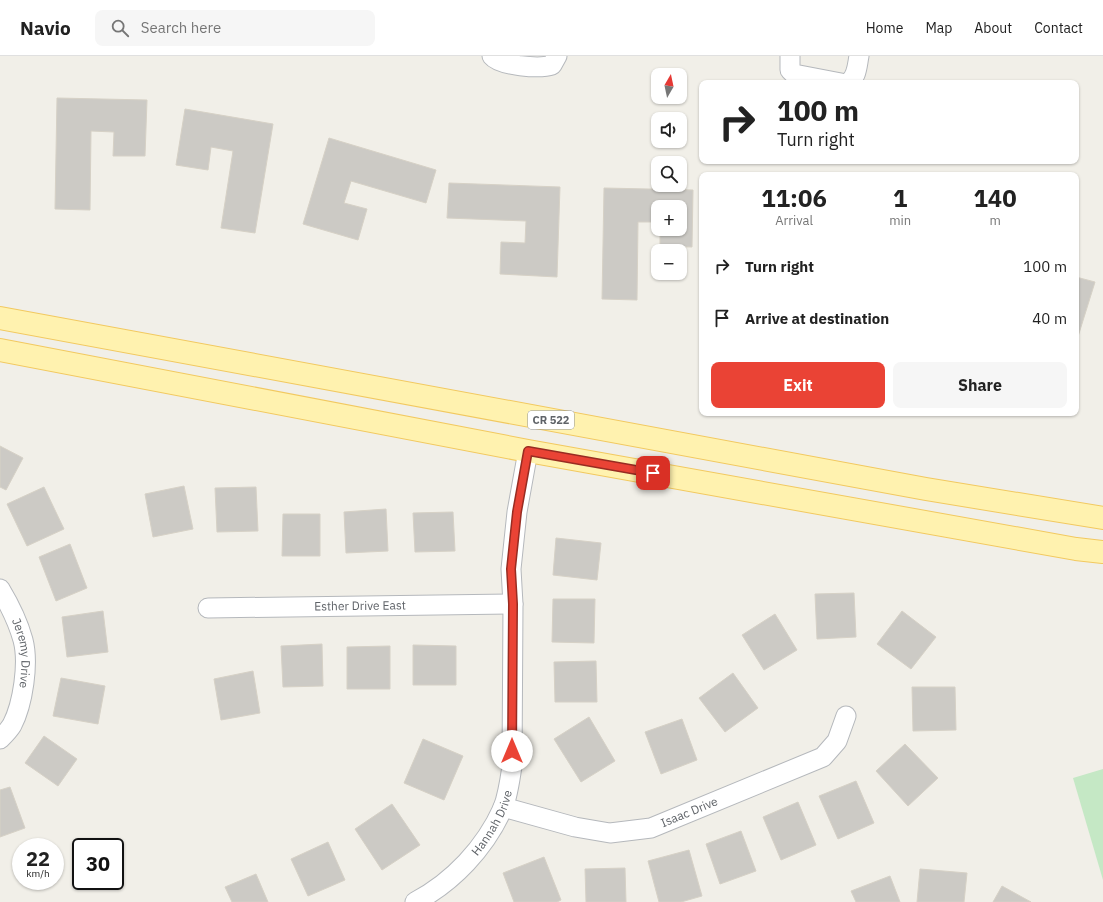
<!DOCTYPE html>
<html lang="en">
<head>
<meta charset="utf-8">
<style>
  :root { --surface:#fff; --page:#f6f6f6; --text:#222; --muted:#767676; --line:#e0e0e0; --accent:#ea4335 }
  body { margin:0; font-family:"IBM Plex Sans",sans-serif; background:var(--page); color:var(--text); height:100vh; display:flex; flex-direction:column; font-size:15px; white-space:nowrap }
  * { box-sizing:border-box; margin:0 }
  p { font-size:13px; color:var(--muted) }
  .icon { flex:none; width:22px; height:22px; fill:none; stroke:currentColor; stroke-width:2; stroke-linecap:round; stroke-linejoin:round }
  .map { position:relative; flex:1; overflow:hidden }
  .drawer { position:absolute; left:699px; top:116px; width:380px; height:244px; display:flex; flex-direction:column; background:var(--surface); border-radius:8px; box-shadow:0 1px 3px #0004 }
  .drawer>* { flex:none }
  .banner { position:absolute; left:699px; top:24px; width:380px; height:84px; border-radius:8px; box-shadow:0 1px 3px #0004; background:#fff; color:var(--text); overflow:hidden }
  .needle { width:26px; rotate:9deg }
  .controls { position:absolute; left:651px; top:12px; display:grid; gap:8px }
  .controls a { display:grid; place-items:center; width:36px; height:36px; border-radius:8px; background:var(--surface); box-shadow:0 1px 3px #0004; font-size:20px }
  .speed { position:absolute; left:12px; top:782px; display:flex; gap:8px; font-size:20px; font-weight:700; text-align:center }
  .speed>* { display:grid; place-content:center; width:52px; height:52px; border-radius:50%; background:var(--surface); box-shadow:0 1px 3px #0004; line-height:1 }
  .speed small { font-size:10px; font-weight:400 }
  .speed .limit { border:2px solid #111; border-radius:6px; background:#fff; color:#111 }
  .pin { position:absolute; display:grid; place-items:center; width:34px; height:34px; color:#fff; margin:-17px; border-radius:8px; box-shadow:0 2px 6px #0006 }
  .me { position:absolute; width:44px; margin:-22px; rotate:0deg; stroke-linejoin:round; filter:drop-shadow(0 0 3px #0008) }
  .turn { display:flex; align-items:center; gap:14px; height:84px; padding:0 12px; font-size:18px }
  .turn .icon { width:52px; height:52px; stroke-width:2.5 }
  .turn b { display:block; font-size:28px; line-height:34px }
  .eta { display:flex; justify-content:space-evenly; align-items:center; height:68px; text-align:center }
  .eta b { font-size:24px; font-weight:700; line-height:28px }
  .action { display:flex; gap:8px; margin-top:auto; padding:8px 12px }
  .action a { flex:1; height:46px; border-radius:8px; background:var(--accent); color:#fff; font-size:16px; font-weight:700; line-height:46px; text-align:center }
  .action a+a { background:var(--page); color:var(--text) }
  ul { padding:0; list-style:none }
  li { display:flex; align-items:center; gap:12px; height:52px; padding:0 12px }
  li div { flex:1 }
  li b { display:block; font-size:15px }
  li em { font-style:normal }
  header { display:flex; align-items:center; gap:24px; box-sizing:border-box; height:56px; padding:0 20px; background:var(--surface); border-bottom:1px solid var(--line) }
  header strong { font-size:19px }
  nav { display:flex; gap:22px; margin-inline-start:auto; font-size:14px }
  .search { width:280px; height:36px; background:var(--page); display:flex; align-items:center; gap:10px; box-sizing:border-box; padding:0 14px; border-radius:8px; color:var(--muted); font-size:15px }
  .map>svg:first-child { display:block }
  .green { fill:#c5e8c5 }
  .building { fill:#cccac5; stroke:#d6d1c6 }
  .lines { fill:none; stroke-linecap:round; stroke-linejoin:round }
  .minor-casing { stroke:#b5b8bc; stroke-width:21 }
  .primary-casing { stroke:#f2c960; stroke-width:24 }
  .minor { stroke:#fff; stroke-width:19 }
  .primary { stroke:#fff2af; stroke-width:22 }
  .route-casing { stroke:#982c22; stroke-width:10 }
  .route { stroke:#ea4335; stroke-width:7 }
  .labels { text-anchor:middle; stroke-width:3; stroke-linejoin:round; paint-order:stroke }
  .shield { fill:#fff; stroke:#8f9295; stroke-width:1 }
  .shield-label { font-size:11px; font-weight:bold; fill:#5f6368 }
  .street-label { font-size:12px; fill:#5f6368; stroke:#fff }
</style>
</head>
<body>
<header>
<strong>Navio</strong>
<div class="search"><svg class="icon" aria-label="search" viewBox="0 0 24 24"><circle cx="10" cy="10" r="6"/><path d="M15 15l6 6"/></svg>Search here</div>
<nav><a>Home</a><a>Map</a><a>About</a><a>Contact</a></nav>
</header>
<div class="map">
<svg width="1103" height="846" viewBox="0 0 1103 846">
  <rect width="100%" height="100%" fill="#f1efe8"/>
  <polygon class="green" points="1103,713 1103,824 1073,722"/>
  <g class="building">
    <polygon points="57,42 147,44 145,100 113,100 114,76 91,75 90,154 55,153"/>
    <polygon points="185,53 273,68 255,177 221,172 233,95 211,91 208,114 176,109"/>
    <polygon points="329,82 436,114 426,147 351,125 344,147 367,153 358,184 303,168"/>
    <polygon points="449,127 560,131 557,221 500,218 501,186 525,187 526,165 447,162"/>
    <polygon points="604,132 693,134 692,191 660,190 660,173 680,173 680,151 658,151 658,166 638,166 637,244 602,243"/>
    <polygon points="1076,221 1095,226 1076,287"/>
    <polygon points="0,390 23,402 6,434 0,431"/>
    <polygon points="184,430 193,473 153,481 145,438"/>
    <polygon points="44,431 64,473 27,490 7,448"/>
    <polygon points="256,431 258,475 217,476 215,432"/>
    <polygon points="386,453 388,495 346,497 344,456"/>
    <polygon points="453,456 455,495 415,496 413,457"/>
    <polygon points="283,458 320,458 320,500 282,500"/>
    <polygon points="556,482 601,487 597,524 553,519"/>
    <polygon points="70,488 87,532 56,545 39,501"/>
    <polygon points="854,537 856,581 817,583 815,538"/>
    <polygon points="553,543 595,543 594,587 552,586"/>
    <polygon points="103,555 108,596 67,601 62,561"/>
    <polygon points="902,555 936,581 911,613 877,588"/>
    <polygon points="775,558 797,594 764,614 742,579"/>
    <polygon points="322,588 323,630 283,631 281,590"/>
    <polygon points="413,589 456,590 456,629 413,629"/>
    <polygon points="390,590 390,633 347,633 347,591"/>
    <polygon points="596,605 597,646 555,646 554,606"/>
    <polygon points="253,615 260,657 221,664 214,623"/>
    <polygon points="733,617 758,652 725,676 699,642"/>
    <polygon points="61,622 105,630 98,668 53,660"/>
    <polygon points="912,631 955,631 956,674 913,675"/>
    <polygon points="589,661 615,705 581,726 554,683"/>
    <polygon points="682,663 697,704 661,718 645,676"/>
    <polygon points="44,680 77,703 58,730 25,707"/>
    <polygon points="423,683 463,700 444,744 404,727"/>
    <polygon points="905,688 938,722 908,750 876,715"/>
    <polygon points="856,725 874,767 838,783 819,740"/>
    <polygon points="10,731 25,772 0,781 0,734"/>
    <polygon points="798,746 816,789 781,804 763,761"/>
    <polygon points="392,748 420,789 382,814 355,773"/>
    <polygon points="741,775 756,815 720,828 706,788"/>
    <polygon points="328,786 345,824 308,840 291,803"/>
    <polygon points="689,794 702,840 681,846 659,846 648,805"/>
    <polygon points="544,801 561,844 557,846 514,846 503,817"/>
    <polygon points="625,812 626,846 586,846 585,813"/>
    <polygon points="920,813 967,817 964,846 917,846"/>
    <polygon points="256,818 268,846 232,846 225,831"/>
    <polygon points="890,820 900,846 856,846 851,835"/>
    <polygon points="1002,830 1031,846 993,846"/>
  </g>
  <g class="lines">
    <defs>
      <g id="minor">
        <path d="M492,0C500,10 540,13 552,9L557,0"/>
        <polyline points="790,0 790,14 794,18 841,27"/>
        <path d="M847,27C857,23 857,10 859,0"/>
        <path id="s1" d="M0,533C9,548 18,566 23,584C29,607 23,648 12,669C9,674 4,679 0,683"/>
        <path id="s2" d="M208,552L513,548"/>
        <path id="s3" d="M503,751L575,771L610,777L651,772L823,701L837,685L846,660"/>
        <path id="s4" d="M415,846C453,826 485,792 503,752C508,739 510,724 512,710L513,548L511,513L517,456L528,395"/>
      </g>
      <g id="primary">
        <polyline points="0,262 926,433 1103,462"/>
        <polyline points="0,294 528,395 1076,493 1103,496"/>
      </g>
    </defs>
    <use href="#minor" class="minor-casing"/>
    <use href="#primary" class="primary-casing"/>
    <use href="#minor" class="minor"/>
    <use href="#primary" class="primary"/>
  </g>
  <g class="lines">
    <defs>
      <polyline id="route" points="512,695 513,548 511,513 517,456 528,395 653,417"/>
    </defs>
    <use href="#route" class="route-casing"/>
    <use href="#route" class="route"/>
  </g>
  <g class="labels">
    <rect class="shield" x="528" y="355" width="46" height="18" rx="3"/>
    <g class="shield-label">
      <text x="551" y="368">CR 522</text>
    </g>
    <g class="street-label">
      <text dy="4" stroke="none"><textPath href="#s2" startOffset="152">Esther Drive East</textPath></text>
      <text dy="4" stroke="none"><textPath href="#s1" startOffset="69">Jeremy Drive</textPath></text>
      <text dy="4" stroke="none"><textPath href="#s3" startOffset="193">Isaac Drive</textPath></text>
      <text dy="4" stroke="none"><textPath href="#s4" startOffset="113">Hannah Drive</textPath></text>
    </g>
  </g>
</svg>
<div class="controls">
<a><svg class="needle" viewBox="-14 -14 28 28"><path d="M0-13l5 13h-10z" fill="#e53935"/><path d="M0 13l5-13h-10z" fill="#767676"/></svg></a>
<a><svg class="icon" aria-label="sound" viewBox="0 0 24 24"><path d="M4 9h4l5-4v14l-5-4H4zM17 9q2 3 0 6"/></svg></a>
<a><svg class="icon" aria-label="search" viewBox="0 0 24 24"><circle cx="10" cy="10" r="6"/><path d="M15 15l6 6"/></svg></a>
<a>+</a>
<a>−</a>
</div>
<div class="speed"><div>22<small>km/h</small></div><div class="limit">30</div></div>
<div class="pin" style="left:653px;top:417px;background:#d93025"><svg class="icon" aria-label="arrive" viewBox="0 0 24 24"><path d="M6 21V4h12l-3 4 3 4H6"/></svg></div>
<svg class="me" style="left:512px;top:695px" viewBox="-20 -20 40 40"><circle r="19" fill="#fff"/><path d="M0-13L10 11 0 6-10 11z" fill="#ea4335"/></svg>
<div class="banner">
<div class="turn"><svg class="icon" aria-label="right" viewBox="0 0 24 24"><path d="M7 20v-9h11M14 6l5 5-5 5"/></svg><div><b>100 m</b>Turn right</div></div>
</div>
<section class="drawer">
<div class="eta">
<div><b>11:06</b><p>Arrival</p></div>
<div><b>1</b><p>min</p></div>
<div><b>140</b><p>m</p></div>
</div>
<ul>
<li><svg class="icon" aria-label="right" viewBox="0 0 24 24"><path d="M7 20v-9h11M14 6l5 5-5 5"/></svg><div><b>Turn right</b></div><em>100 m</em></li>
<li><svg class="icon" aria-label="arrive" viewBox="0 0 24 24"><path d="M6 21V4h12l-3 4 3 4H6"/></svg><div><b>Arrive at destination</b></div><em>40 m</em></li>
</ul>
<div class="action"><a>Exit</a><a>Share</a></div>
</section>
</div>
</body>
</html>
